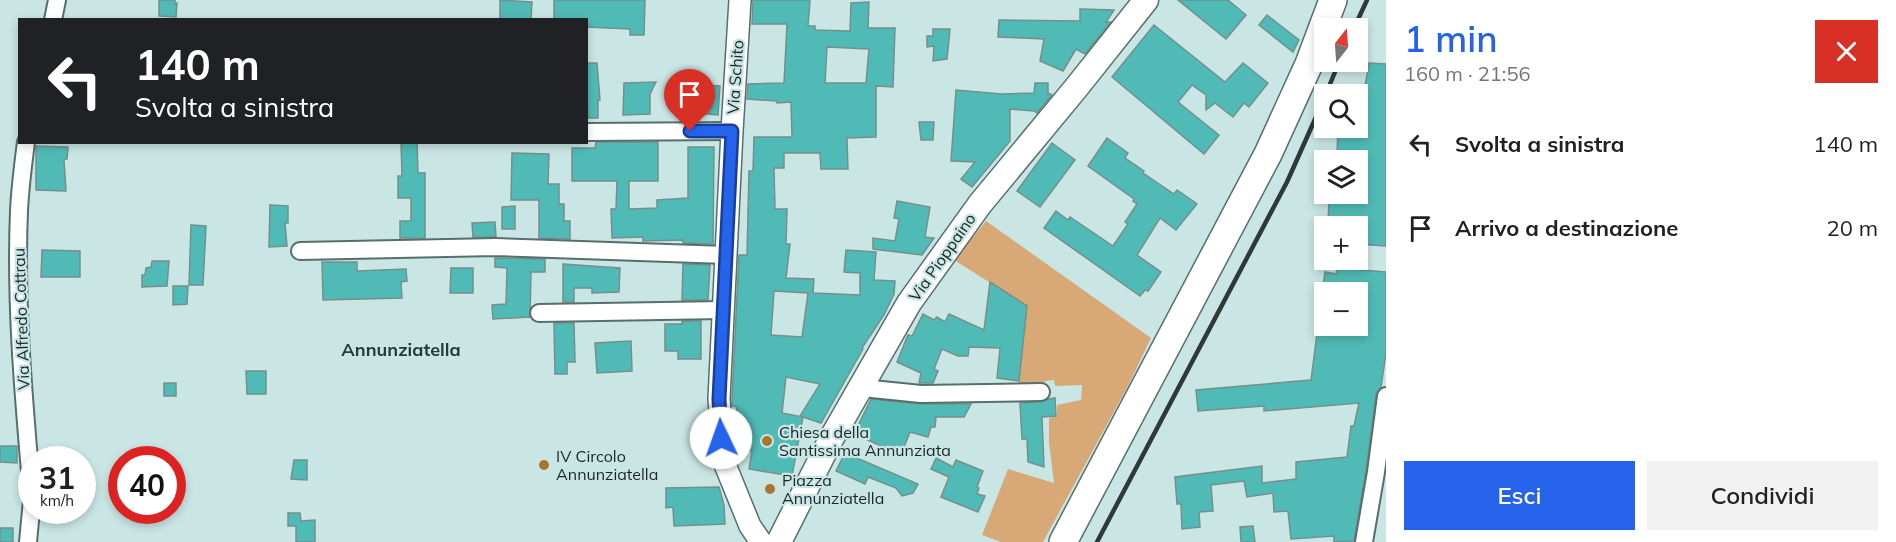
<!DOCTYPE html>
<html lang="it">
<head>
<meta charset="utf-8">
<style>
  :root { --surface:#fff; --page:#f2f2f2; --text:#202124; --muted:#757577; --accent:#2563eb }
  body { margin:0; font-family:Mulish,sans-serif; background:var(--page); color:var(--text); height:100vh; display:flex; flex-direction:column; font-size:22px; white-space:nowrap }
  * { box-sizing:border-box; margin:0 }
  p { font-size:20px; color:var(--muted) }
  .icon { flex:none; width:33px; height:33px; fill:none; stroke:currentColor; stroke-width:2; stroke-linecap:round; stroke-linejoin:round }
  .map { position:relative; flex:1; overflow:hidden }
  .details { display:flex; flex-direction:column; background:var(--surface); width:510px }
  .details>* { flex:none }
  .top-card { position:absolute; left:18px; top:18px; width:570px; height:126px; border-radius:0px; box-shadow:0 3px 9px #0003; background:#202124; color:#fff; overflow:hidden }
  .needle { width:39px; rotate:17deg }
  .fabs { position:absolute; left:1314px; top:18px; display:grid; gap:12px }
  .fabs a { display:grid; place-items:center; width:54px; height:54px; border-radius:0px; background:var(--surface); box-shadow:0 3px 9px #0003; font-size:30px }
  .speed { position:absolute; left:18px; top:446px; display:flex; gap:12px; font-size:30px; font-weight:700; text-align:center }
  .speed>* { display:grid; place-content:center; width:78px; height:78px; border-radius:50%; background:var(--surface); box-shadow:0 3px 9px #0003; line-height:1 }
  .speed small { font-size:15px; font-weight:400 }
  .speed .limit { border:9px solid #d22; background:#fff; color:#111 }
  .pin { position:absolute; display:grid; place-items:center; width:51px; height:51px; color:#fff; margin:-62px -26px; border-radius:50% 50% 50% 0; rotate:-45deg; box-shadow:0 0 6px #0007 }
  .pin .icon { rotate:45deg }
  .me { position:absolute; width:66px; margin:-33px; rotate:357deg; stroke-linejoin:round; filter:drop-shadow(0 0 4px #0008) }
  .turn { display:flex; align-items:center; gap:21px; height:126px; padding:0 18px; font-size:27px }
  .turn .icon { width:78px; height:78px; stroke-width:2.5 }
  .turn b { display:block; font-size:42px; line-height:51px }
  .round { display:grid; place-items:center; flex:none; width:63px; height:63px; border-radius:0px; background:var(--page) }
  .overview { display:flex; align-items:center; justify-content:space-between; height:102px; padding:0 18px }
  h1 { font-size:36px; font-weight:600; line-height:45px; color:var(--accent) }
  .cta { display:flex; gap:12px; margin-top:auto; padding:12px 18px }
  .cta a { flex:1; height:69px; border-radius:0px; background:var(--accent); color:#fff; font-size:24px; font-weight:600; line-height:69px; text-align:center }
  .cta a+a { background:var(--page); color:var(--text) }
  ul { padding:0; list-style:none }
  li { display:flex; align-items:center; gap:18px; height:84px; padding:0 18px }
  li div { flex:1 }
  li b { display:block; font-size:22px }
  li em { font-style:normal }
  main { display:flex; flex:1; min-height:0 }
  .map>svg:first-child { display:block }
  .green { fill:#d8a976 }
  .building { fill:#50bbb6; stroke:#748f8d; stroke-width:1.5; fill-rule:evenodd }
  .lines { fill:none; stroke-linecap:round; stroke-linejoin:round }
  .minor-casing { stroke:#556f6d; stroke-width:20 }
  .tertiary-casing { stroke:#556f6d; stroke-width:24 }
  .secondary-casing { stroke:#556f6d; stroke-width:27 }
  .trunk-casing { stroke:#556f6d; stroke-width:30 }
  .minor { stroke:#fff; stroke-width:16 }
  .tertiary { stroke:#fff; stroke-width:21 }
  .secondary { stroke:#fff; stroke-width:24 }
  .trunk { stroke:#fff; stroke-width:27 }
  .rail { stroke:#2e3a39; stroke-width:4.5 }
  .route-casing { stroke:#184099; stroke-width:15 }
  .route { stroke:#2563eb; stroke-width:10 }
  .poi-dot { fill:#aa732f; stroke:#c9e6e4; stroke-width:2 }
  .labels { text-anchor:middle; stroke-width:4.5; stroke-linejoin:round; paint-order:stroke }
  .street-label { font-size:16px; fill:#1b2625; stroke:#c9e6e4 }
  .poi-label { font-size:16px; fill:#1b2625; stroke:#c9e6e4; text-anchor:start }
  .neighbourhood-label { font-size:18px; font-weight:bold; fill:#233b3a; stroke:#c9e6e4 }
</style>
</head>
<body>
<main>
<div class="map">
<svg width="1386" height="542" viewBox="0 0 1386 542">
  <rect width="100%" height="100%" fill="#c9e6e4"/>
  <polygon class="green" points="986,221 1151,338 1129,384 1043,542 1001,542 982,535 1008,469 1054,483 1049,443 1049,418 1057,416 1057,405 1081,400 1082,385 1055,386 1054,380 1045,381 1045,386 1018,388 1027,306 954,260"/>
  <g class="building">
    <polygon points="159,0 175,0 175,4 177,3 176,17 159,16"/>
    <polygon points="500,0 532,2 531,20 500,20"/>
    <polygon points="554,0 645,0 644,35 630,35 630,29 586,27 586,20 554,20"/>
    <path d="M753,0H810L808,26H815V30L850,31L851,3L869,2L868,28H895L893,87L876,86V137L847,138L848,169H821L820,153H784V168H774L775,209H787L786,244H790L786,278L814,279L813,293L860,295V273L844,272L846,250L876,252L874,280L895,281L894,294L884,315L862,348L863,349L821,423L800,416L820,384L786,377L782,413L803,417L792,476L749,469L752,451L737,448L735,439L734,429L737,407L732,406V399L739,255H747L749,171H753L754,137H792L791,102L777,103V101L747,99L748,84L784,83L787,24H752ZM827,47L869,49L866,83H825ZM774,291L808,293L802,337L771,335Z"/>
    <polygon points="1178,0 1228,0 1246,15 1226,39"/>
    <polygon points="1080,9 1114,10 1106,22 1111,22 1085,54 1076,49 1063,71 1040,61 1044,39 998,37 999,20 1080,21"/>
    <polygon points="1267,15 1299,40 1293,52 1259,25"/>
    <polygon points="1154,25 1225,82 1243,63 1268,83 1249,107 1244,103 1233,117 1215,103 1206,110 1206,95 1192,85 1178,102 1219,135 1204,154 1112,77"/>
    <polygon points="933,29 950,29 947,59 933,61 934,46 927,47 927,36 933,36"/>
    <polygon points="586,63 597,63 600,100 598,100 598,118 588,118"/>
    <polygon points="1369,63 1386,64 1386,246 1358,244 1358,226 1328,226 1329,198 1341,199 1341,194 1358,194 1358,160 1342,160 1343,155 1337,155 1338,128 1358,128 1358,109 1361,109"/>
    <polygon points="656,82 650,94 650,114 623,115 624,83"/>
    <polygon points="1035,83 1048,83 1048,93 1052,95 1037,113 1034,111 1010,109 1010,141 972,187 961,179 975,162 951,161 956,90 1002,94 1034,93"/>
    <polygon points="687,84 720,86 718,115 685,112"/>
    <polygon points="919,122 934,122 933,140 921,140"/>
    <polygon points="1107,138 1128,153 1125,158 1144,171 1143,173 1174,194 1177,190 1197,204 1176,230 1160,218 1137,255 1161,272 1148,291 1145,290 1140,296 1044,228 1056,211 1068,220 1070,217 1113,246 1128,224 1125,222 1137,204 1133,201 1134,199 1088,166"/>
    <polygon points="401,142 417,142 418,173 425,173 425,238 400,238 400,221 411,221 411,198 398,198 398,176 402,176"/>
    <polygon points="596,142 658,142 658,181 629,181 629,209 657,208 657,200 688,198 688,147 714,147 713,244 683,243 683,240 643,241 643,237 612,238 611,209 616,209 617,181 572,181 572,148 595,148"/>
    <polygon points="1052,143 1075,160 1040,207 1017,191"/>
    <polygon points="36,146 68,147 67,159 64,159 66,191 36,190"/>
    <polygon points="512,153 549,154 548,184 559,184 559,204 564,204 564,221 570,221 570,239 539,238 539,200 511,200"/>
    <polygon points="897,201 930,207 925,237 934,238 922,255 873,249 873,238 895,241 899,219 894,218"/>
    <polygon points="270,205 288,206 288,223 285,223 287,246 269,247"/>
    <polygon points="515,206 515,229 502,229 502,207"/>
    <polygon points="495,222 496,237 473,237 472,223"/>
    <polygon points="191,225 206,226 203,285 189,285"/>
    <polygon points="42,250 80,251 80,277 41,277"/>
    <polygon points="495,258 545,259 545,272 531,272 530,317 493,319 492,305 506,304 507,268 495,267"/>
    <polygon points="152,261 169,261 167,286 142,287 142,275 145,275 146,268 151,267"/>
    <polygon points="322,262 357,262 357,271 406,269 407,281 401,282 402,298 323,300"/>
    <polygon points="563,264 620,268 619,292 592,293 592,288 574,288 574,302 563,302"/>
    <polygon points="683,264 710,265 708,300 682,300"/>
    <polygon points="451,268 473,268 473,293 450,293"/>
    <polygon points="1337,268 1386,272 1386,353 1381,387 1376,395 1366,470 1354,541 1334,542 1334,536 1291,539 1288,511 1274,512 1273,493 1247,497 1244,481 1211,485 1213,511 1199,512 1200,527 1182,529 1181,504 1177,504 1175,477 1262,466 1262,483 1296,479 1296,462 1347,457 1351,426 1354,426 1359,403 1264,411 1264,406 1198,411 1196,390 1311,380 1318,326 1358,326 1358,292 1322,292 1325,272 1336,274"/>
    <polygon points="990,282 1027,306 1019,381 997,378 1000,348 969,347 968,356 958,356 942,349 934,369 938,371 933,383 919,383 921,373 897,362 908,335 912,336 923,314 934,320 937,317 945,322 949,314 984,330"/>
    <polygon points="173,286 188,286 187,304 173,305"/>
    <polygon points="682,321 701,321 701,359 678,359 678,351 665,351 665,324 682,324"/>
    <polygon points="554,323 574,323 575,362 567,362 567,374 555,374"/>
    <polygon points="631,341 632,371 597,373 595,343"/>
    <polygon points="246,371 266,371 266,394 247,394"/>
    <rect x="164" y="383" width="12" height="13"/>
    <polygon points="1055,398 1056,416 1042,417 1044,467 1028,462 1027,439 1022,439 1020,403 1041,402 1049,399"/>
    <polygon points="871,399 920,404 971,404 964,417 936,417 935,427 931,427 928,437 910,432 901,455 854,434"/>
    <polygon points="0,446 17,446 17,463 0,462"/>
    <polygon points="845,453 918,484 913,493 902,496 896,488 868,477 865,484 836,471"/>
    <polygon points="936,458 953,467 956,460 983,471 977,487 979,488 977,494 985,496 978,512 941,497 949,477 931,469"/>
    <polygon points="294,460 307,460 307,480 291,479"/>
    <polygon points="719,487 724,505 725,524 674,526 673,507 666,508 666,488"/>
    <polygon points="288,513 300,513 301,521 315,520 315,542 296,542 296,526 288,526"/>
    <polygon points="1253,526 1255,542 1241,542 1240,527"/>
    <rect x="0" y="528" width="13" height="14"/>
  </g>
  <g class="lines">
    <defs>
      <g id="minor">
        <polyline points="53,20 57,0"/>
        <polyline points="586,132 732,131"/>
        <path d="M26,142C23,165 20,188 19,211C15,306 24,401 32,495"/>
        <polyline points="300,251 496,247 726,255"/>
        <polyline points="539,313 723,310"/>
        <polyline points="862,385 872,389 921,394 1041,392"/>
        <polyline points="28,542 32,500"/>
        <polyline points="1364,542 1376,472 1386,396"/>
      </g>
      <polyline id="tertiary" points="740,0 732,131 719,399 724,462 750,526 761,542"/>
      <polyline id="secondary" points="779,542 831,439 909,303 980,204 1076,88 1146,0"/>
      <polyline id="trunk" points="1063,542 1268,154 1309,64 1333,0"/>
    </defs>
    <use href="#minor" class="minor-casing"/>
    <use href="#tertiary" class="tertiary-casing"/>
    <use href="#secondary" class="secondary-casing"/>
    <use href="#trunk" class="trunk-casing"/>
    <use href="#minor" class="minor"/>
    <use href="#tertiary" class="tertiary"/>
    <use href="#secondary" class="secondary"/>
    <use href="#trunk" class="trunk"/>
    <g class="rail">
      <polyline points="1354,28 1367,0"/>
      <polyline points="1326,94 1339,62"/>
      <polyline points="1097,542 1287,182 1324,99"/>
    </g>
  </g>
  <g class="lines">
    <defs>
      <polyline id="route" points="690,131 732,131 719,399 721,438"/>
    </defs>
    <use href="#route" class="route-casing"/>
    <use href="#route" class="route"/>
  </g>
  <g class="poi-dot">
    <circle cx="767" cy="441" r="6"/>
    <circle cx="544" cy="465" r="6"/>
    <circle cx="770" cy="489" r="6"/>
  </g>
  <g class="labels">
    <g class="street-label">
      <text transform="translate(735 77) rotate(-86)" y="6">Via Schito</text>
      <text transform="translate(942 257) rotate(-55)" y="6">Via Pioppaino</text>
      <text transform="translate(21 319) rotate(-92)" y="6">Via Alfredo Cottrau</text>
    </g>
    <g class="poi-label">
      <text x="779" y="438">Chiesa della<tspan x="779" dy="18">Santissima Annunziata</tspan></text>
      <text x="556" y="462">IV Circolo<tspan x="556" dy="18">Annunziatella</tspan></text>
      <text x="782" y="486">Piazza<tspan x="782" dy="18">Annunziatella</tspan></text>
    </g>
    <g class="neighbourhood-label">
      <text x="401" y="356">Annunziatella</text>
    </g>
  </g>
</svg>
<div class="fabs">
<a><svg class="needle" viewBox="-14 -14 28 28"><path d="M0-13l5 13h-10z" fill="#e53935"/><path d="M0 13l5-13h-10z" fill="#757577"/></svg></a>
<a><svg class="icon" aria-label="search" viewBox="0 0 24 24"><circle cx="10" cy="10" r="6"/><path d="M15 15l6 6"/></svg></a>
<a><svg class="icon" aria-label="layers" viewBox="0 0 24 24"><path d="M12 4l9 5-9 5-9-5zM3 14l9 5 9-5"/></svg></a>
<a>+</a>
<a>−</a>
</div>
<div class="speed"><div>31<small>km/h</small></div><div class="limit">40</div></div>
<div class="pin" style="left:690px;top:131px;background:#d93025"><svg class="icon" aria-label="arrive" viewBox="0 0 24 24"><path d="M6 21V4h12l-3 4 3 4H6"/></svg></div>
<svg class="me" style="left:721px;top:438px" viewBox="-20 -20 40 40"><circle r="19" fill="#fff"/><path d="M0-13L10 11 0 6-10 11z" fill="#2563eb"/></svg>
<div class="top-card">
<div class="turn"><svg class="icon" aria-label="left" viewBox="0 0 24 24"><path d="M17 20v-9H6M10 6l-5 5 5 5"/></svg><div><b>140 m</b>Svolta a sinistra</div></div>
</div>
</div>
<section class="details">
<div class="overview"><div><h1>1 min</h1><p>160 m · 21:56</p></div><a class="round" style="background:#d93025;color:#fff"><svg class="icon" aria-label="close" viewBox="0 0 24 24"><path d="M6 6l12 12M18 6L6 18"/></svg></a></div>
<ul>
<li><svg class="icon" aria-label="left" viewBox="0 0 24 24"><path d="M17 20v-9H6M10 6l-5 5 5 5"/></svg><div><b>Svolta a sinistra</b></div><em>140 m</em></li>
<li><svg class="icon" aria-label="arrive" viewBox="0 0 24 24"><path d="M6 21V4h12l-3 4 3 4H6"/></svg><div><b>Arrivo a destinazione</b></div><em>20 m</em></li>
</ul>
<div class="cta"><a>Esci</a><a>Condividi</a></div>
</section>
</main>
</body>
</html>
